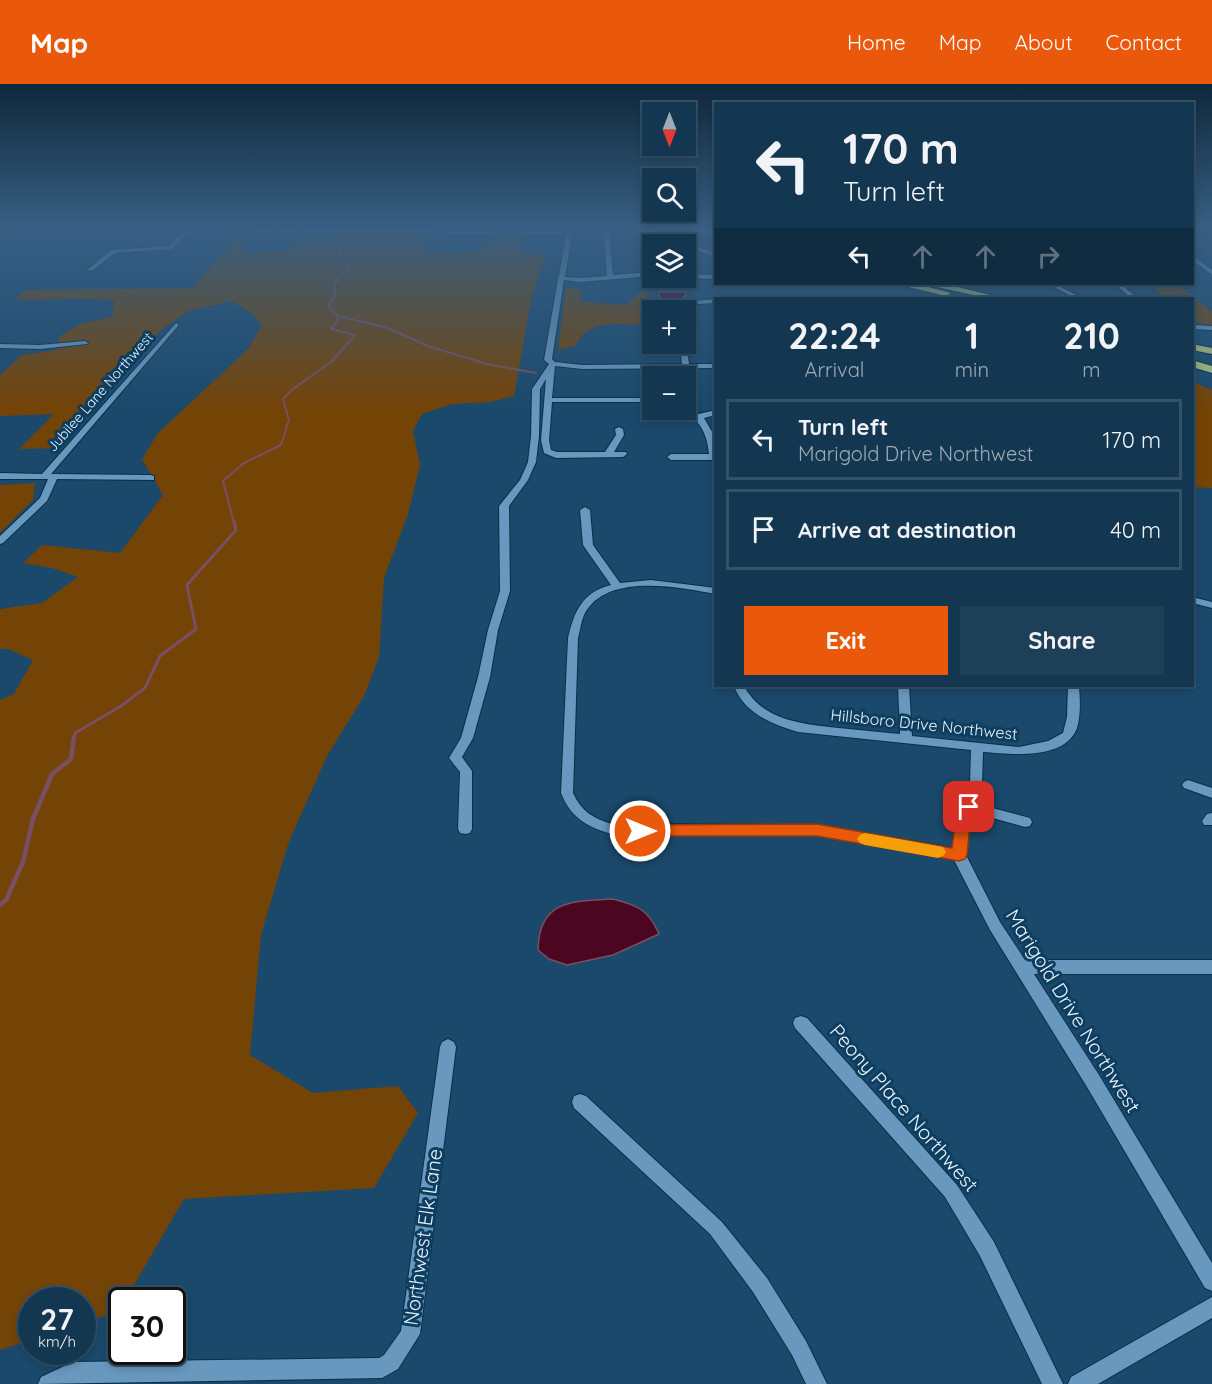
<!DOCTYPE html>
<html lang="en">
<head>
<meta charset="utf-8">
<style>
  :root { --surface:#143751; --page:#1d3f58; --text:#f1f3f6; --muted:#9dacb7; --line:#335168; --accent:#ea580c }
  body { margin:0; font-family:Quicksand,sans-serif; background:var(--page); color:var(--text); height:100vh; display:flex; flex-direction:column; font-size:22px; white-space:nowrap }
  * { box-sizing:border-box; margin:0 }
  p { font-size:20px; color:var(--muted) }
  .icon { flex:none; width:33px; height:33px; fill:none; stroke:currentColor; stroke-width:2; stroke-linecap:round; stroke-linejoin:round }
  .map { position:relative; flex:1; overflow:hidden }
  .side { position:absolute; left:714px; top:213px; width:480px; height:390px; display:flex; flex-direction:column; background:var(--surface); border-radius:0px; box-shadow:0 3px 9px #0003,0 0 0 2px var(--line) }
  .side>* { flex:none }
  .banner { position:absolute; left:714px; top:18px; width:480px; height:183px; border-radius:0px; box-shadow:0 3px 9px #0003,0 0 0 2px var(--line); background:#143751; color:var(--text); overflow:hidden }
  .needle { width:39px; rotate:180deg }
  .buttons { position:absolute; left:642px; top:18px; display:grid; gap:12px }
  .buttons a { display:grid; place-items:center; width:54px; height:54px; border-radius:0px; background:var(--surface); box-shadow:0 3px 9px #0003,0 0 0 2px var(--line); font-size:30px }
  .speed { position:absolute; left:18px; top:1203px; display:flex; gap:12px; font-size:30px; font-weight:700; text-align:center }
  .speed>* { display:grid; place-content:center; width:78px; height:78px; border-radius:50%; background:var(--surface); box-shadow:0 3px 9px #0003,0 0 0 2px var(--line); line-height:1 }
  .speed small { font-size:15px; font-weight:400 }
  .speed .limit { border:3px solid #111; border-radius:9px; background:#fff; color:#111 }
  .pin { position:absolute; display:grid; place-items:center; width:51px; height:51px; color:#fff; margin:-26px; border-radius:12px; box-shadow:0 3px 9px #0006 }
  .me { position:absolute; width:66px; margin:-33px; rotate:90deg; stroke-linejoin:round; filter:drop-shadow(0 0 4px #0008) }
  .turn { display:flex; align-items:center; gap:21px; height:126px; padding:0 30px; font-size:27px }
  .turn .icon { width:78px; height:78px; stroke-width:2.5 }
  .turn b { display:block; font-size:42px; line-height:51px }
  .lanes { display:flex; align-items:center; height:57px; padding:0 30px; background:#0003; justify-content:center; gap:30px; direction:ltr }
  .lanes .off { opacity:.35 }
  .eta { display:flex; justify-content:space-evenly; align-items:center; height:102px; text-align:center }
  .eta b { font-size:36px; font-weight:700; line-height:42px }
  .action { display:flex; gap:12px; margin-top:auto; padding:12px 30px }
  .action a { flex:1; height:69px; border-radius:0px; background:var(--accent); color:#fff; font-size:24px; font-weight:700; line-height:69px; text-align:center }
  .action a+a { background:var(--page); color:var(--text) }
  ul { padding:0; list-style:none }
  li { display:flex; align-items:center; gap:18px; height:81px; margin:0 12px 9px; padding:0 18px; border:3px solid var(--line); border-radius:0px }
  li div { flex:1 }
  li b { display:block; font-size:22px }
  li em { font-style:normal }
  header { display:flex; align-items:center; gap:36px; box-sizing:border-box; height:84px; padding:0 30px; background:var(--accent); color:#fff }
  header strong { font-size:28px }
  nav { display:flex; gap:33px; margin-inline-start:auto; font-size:21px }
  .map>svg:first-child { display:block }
  .green { fill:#744306; fill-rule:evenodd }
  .water { fill:#4b0722; stroke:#7a4e63; stroke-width:1.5 }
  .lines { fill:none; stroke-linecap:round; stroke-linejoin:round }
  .stream-far2 { stroke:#7a4e63; stroke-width:2 }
  .stream-far1 { stroke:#7a4e63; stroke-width:3 }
  .stream { stroke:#7a4e63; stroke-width:4.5 }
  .minor-casing { stroke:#0a2e48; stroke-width:2 }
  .highway-casing { stroke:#0a2e48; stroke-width:2 }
  .minor { fill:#6898be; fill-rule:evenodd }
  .highway { fill:#abc27d; fill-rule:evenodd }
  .route { fill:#ea580c; stroke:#983908; stroke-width:1.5 }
  .slow { fill:#f59e0b }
  .labels { text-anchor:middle; stroke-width:6; stroke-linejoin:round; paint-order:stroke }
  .far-street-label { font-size:14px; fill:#e9f3fc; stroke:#0d3e60 }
  .street-label { font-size:16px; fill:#e9f3fc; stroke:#0d3e60 }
  .near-street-label { font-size:20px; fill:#e9f3fc; stroke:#0d3e60 }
</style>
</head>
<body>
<header>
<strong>Map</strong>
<nav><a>Home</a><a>Map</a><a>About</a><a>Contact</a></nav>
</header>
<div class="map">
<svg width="1212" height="1300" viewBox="0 0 1212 1300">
  <rect width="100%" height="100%" fill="#1a496c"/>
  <g class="green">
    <path d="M241,144H561H433L423,165L445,169L478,167L493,152H528L519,167L546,172L532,211L514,312L490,318L452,320L422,330L413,347L420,381L408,430L384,494L379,573L364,612L327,672L288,760L261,851L250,971L313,1009L398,1002L418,1029L374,1104L184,1115L125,1216H122L118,1227L83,1239L82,1216H32L31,1256L0,1266V616L14,610L33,576L8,565H0V525L42,519L78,493L52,484L23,479L42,461L120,469L163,411L142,375L158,349L248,265L262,241L251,228L231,217L188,227L161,246L59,364L19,365L54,330L0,332V291L22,271L57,266L60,252L80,240L113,232L114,217C81,212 48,217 14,216L25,206L193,204L235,153L244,148ZM311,148L287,166L245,168L244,157C255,144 294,148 311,148Z"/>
    <polygon points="1153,200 1178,200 1212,228 1212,241 1199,239 1193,235 1192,214 1162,214"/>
    <path d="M566,203L580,206L581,218L626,221L638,210L649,207L651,241C625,241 588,233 576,261L558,266Z"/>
    <polygon points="1193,298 1212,306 1212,404 1193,403"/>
    <polygon points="35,399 33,416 0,449 0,401"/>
  </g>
  <g class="water">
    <polygon points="659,208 685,208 686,211 670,226 661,226"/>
    <path d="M613,815C637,821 649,826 659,850L613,871L567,881L549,875L538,866C539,816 572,817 613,815Z"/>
  </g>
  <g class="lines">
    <g class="stream-far2">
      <polyline points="337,144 332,153 341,165 339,170 349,183 335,199 335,212 328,221 338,232"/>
      <polyline points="0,151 11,144"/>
      <polyline points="338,232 388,244 428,262 487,280 536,289"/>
      <polyline points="234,439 223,397 244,379 281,361 289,336 283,315 293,305 331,278 355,251 331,245 337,238 338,232"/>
    </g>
    <polyline class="stream-far1" points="74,655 75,649 121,622 145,604 160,572 196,545 187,501 236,446 234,437"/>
    <polyline class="stream" points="0,821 6,816 23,778 33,735 52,690 71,675 74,653"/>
    <defs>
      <g id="minor">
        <polygon points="188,144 194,144 172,165 115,169 92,187 87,186 111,166 168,162"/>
        <polygon points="567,144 573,144 565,193 580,194 607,192 603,144 609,144 613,191 652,188 652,192 580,198 564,196 552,275 555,278 582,281 682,280 680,260 686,259 689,280 716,280 716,284 582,285 555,282 552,314 652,314 652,318 552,318 549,356 551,366 557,368 605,368 616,351 615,345 619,343 623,345 624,351 614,368 626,368 627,370 623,373 556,374 544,369 541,356 546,295 540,305 539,352 536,378 528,396 509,422 510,507 498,546 490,593 473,654 462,673 472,687 472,745 470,749 465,750 460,749 458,745 460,688 449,674 461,654 478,593 488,546 500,507 499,422 520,396 528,378 531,352 532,305 549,280 544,276 558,195 557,194 559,192 566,150 449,150 446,148 449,146 567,146"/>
        <path d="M629,144C654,144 692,161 716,169V173L686,163V160H679Z"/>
        <polygon points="1192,171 1212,186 1212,191 1192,176"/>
        <polygon points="686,190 716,191 716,195 686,194"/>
        <polygon points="1048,200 1055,200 1082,214 1075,214"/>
        <polygon points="1115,200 1121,200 1137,214 1131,214"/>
        <polygon points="716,215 716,219 698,220 686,227 679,226 695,217"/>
        <polygon points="176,239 178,240 178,242 51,390 151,391 154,392 154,396 57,395 47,417 3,459 0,460 0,452 40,414 48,395 0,395 0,389 42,390"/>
        <polygon points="1192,241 1212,242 1212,246 1192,245"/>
        <polygon points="85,257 88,259 87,260 40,265 0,264 0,260 40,261"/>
        <path d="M686,323L699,330L716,326V331L704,334L714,351L716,376H671L667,373L671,370H709C707,350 701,337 683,327Z"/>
        <path d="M585,423L590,426L593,461L620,499L651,496L716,504V510C679,503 605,488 584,531C581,538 580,547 578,554L573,709C581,727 594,735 612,740L817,741L953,764V755L970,700L971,666L798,648C771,640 744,629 734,602H744C763,637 803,640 839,644C859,646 879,648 900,650L898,602H909L912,652L1019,663L1048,657L1063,649L1067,633L1068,602H1079C1080,615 1081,631 1077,644C1065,677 1010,670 983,668L982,700L977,720L1030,734L1032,738L1030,742L1025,743L974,729L967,755L966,771L1000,838L1025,876H1212V890H1034L1099,991L1212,1179V1207L1205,1204L1087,1003L990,846L954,776L817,751L612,750C587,743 571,734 561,709L568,554C574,528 582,508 611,501L583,461L580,426Z"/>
        <polygon points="1192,513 1212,518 1212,524 1192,519"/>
        <polygon points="1188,696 1212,704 1212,714 1184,704 1182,701 1184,698"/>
        <polygon points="1212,729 1212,741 1204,741 1202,737 1207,730"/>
        <polygon points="801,932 807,934 957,1101 994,1158 1063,1300 1042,1300 980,1172 945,1113 795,944 793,939 795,934"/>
        <polygon points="448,955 454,958 456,963 420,1250 398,1285 382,1294 38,1300 41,1293 73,1278 379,1274 384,1271 401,1247 440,963 442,958"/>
        <polygon points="580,1010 586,1012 722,1138 767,1194 806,1257 827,1300 806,1300 792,1271 753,1208 710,1150 574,1024 572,1018 574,1012"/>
        <polygon points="1212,1213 1212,1234 1098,1300 1068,1300 1071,1293"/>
      </g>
      <g id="highway">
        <polygon points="685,144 700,144 716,148 716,153"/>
        <polygon points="903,200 917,200 951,209 946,212 904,202"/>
        <polygon points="931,200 945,200 1003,214 987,214 932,202"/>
        <polygon points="1192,260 1212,264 1212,270 1192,266"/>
        <polygon points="1192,276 1212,282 1212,289 1192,283"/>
      </g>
    </defs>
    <use href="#minor" class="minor-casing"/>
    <use href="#highway" class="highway-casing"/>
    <use href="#minor" class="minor"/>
    <use href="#highway" class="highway"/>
  </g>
  <linearGradient id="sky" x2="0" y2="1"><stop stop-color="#0e283b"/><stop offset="0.44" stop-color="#385f83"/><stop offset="1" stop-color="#385f83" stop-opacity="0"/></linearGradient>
  <rect width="1212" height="326" fill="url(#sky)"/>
  <polygon class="route" points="969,717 974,719 977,723 970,740 967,771 965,775 959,777 817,752 640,752 634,751 632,747 634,742 640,741 817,740 952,764 955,740 964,719"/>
  <polygon class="slow" points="865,749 938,762 943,763 946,768 943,772 938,774 865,761 860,759 857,755 860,751"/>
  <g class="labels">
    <g class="far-street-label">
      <text transform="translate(100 308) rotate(-49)" y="5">Jubilee Lane Northwest</text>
    </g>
    <g class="street-label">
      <text transform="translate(924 640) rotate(6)" y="6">Hillsboro Drive Northwest</text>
    </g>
    <g class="near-street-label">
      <text transform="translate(1073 927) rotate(58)" y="7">Marigold Drive Northwest</text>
      <text transform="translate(904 1024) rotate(49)" y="7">Peony Place Northwest</text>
      <text transform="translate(423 1153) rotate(-82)" y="7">Northwest Elk Lane</text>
    </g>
  </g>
</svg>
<div class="buttons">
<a><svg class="needle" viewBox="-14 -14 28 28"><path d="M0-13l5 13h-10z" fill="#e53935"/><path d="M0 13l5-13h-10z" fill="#9dacb7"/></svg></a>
<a><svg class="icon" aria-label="search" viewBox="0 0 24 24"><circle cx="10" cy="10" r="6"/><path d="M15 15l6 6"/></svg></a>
<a><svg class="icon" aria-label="layers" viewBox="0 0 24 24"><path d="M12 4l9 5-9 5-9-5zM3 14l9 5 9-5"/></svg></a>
<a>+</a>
<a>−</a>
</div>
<div class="speed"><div>27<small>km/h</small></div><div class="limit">30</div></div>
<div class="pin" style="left:969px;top:723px;background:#d93025"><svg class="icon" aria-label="arrive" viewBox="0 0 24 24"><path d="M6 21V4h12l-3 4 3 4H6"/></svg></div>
<svg class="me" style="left:640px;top:747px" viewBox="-20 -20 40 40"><circle r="17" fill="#ea580c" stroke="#fff" stroke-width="3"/><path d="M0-11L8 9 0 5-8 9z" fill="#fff"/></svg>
<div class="banner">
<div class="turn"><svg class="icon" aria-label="left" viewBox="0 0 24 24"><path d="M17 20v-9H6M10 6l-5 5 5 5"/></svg><div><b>170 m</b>Turn left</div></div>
<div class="lanes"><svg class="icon" aria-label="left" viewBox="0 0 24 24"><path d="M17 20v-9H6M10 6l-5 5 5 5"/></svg><svg class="icon off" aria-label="ahead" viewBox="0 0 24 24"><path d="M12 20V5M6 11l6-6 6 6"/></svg><svg class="icon off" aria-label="ahead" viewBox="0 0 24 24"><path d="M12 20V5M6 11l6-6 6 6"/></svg><svg class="icon off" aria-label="right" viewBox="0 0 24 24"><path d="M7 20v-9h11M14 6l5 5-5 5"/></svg></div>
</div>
<section class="side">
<div class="eta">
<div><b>22:24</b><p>Arrival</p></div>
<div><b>1</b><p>min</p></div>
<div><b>210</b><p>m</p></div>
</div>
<ul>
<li><svg class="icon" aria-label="left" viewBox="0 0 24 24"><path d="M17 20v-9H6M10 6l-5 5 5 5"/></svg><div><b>Turn left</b><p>Marigold Drive Northwest</p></div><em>170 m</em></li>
<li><svg class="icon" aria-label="arrive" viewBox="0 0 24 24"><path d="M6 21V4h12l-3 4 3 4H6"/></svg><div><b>Arrive at destination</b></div><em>40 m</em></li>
</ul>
<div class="action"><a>Exit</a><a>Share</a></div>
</section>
</div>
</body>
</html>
